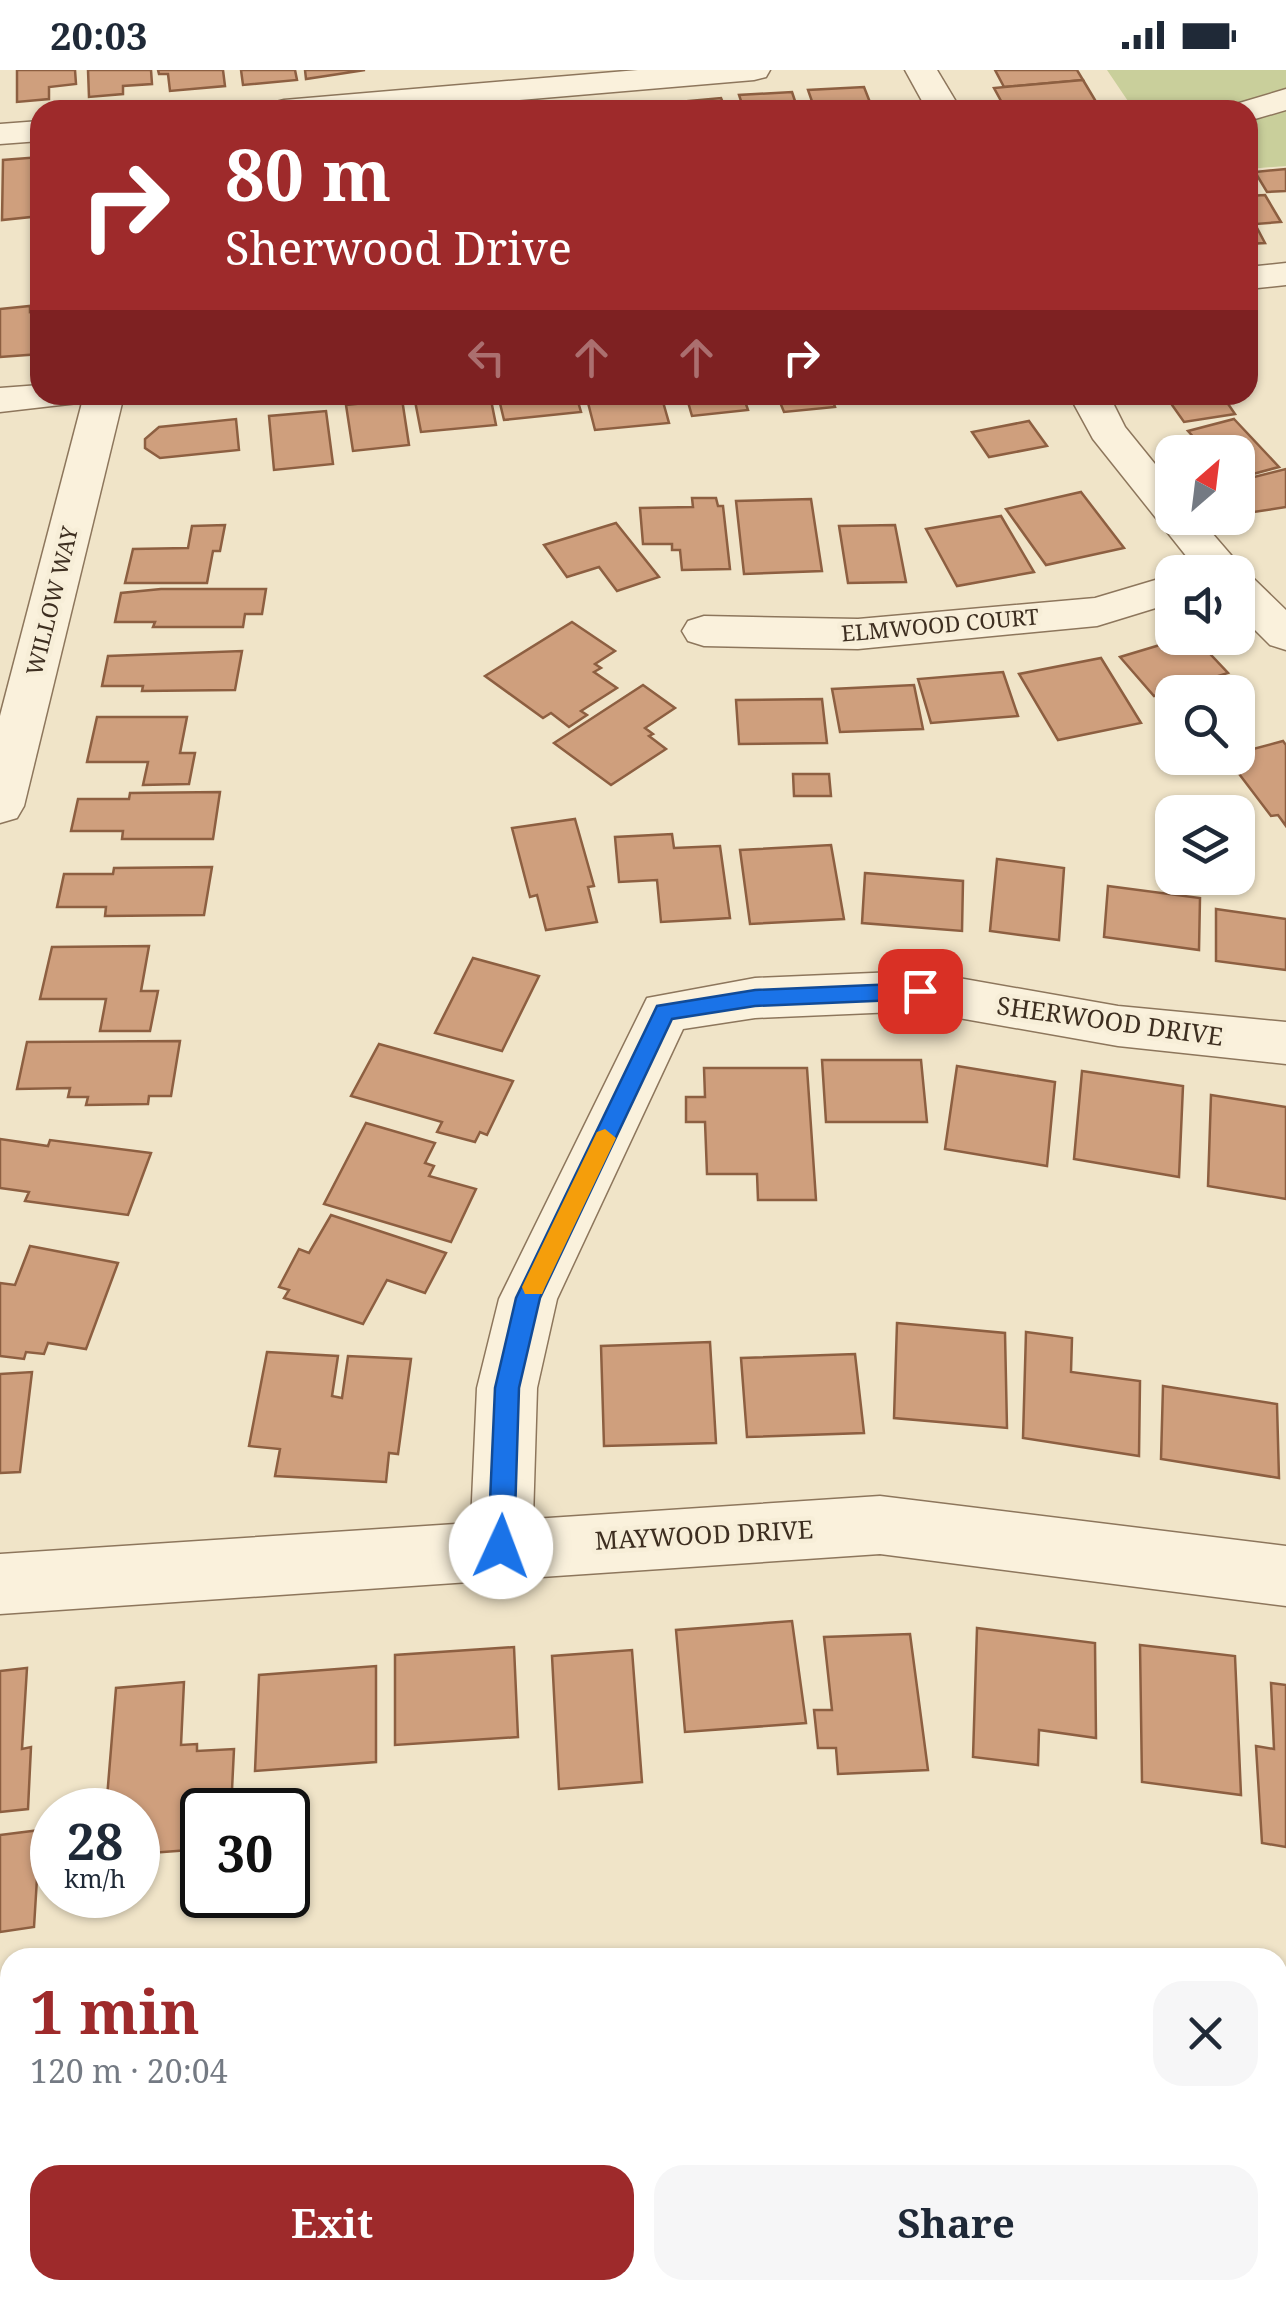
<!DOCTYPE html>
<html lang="en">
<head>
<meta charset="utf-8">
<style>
  :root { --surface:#fff; --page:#f6f6f7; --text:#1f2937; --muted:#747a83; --accent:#9e2a2b }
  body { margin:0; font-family:"Noto Serif",serif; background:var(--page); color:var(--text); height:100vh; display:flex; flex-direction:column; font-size:38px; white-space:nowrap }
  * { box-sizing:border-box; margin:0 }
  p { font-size:32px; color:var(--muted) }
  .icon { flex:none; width:55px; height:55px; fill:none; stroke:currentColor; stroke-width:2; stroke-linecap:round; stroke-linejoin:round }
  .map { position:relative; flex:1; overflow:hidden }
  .side { position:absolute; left:0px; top:1878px; width:1288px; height:352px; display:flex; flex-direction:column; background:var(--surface); border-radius:30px 30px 0 0; box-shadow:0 2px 8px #0004 }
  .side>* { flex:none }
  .top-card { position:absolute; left:30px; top:30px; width:1228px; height:305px; border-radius:30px; box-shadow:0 2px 8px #0004; background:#9e2a2b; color:#fff; overflow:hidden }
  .needle { width:65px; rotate:28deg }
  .buttons { position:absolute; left:1155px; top:365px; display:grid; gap:20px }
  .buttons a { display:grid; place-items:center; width:100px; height:100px; border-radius:20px; background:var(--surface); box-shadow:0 2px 8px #0004; font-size:50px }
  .speed { position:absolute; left:30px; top:1718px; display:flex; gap:20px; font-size:50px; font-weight:700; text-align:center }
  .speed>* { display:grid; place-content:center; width:130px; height:130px; border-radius:50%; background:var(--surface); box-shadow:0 2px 8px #0004; line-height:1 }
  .speed small { font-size:25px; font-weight:400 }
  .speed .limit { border:5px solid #111; border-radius:15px; background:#fff; color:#111 }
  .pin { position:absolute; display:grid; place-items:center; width:85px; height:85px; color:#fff; margin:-42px; border-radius:20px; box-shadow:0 5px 15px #0006 }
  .me { position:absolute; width:110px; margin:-55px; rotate:2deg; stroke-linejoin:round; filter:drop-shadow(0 0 8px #0008) }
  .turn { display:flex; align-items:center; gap:35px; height:210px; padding:0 30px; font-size:45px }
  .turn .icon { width:130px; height:130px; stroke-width:2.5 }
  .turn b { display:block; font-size:70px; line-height:85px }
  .lanes { display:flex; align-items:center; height:95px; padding:0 30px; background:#0003; justify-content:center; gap:50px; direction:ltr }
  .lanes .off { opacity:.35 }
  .round { display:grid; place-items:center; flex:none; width:105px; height:105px; border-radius:30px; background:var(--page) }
  .overview { display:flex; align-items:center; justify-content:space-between; height:170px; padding:0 30px }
  h1 { font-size:60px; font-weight:700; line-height:75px; color:var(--accent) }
  .cta { display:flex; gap:20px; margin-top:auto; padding:20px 30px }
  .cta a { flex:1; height:115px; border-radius:30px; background:var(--accent); color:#fff; font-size:40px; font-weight:700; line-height:115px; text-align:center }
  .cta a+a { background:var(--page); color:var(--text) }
  .status { display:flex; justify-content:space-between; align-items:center; height:70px; padding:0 50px; background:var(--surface); direction:ltr }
  .status svg { height:28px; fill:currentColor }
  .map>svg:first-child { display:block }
  .green { fill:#c9cf9b }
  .building { fill:#cf9f7d; stroke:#8d5f41; stroke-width:2.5 }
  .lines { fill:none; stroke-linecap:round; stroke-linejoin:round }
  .minor-casing { stroke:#8d765c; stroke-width:3 }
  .minor { fill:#faf1dc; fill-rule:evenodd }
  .route { fill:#1a73e8; stroke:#114b97; stroke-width:2.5 }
  .slow { fill:#f59e0b }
  .labels { text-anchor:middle; stroke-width:9; stroke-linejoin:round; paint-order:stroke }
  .far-street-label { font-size:22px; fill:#3d2e20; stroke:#f7eed8 }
  .street-label { font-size:25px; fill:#3d2e20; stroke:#f7eed8 }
</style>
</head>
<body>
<div class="status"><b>20:03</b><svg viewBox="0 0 49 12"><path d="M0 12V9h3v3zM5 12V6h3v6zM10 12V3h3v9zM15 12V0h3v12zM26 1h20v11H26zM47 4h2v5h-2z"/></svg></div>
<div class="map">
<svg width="1286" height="2228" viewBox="0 0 1286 2228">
  <rect width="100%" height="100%" fill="#f0e4c8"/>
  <polygon class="green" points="1107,0 1286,0 1286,96 1248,99 1248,40 1134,40"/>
  <g class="building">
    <polygon points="17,0 75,0 76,14 49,17 49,29 17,32"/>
    <polygon points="88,0 151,0 152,14 123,16 123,24 89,27"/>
    <polygon points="158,0 223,0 225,16 170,21 168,4 159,4"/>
    <polygon points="241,0 295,0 297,10 243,15"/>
    <polygon points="305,0 365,0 306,9"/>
    <polygon points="995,0 1077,0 1083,10 1004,17"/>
    <polygon points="1083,10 1101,40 1006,40 994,18"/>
    <polygon points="864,17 873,40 815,40 808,20"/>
    <polygon points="792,22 798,40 744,40 739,25"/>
    <polygon points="721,28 726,40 668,40 666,33"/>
    <polygon points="40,87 40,146 2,150 3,90"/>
    <polygon points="1286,99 1286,121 1267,122 1255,102"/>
    <polygon points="1265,125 1281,152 1255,154 1265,173 1248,174 1248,126"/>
    <polygon points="30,236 30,242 40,241 40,284 0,287 0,239"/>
    <polygon points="490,325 496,355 421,362 415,331"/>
    <polygon points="498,325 576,325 581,342 504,350"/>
    <polygon points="586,325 661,325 669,353 595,360"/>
    <polygon points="686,325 743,325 748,340 692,346"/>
    <polygon points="777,325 831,325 835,337 784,342"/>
    <polygon points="1165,325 1222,325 1235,344 1184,352"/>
    <polygon points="402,329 409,375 353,381 346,335"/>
    <polygon points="326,341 333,394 274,400 269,346"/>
    <polygon points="236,349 239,380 160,388 145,378 145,369 159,357"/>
    <polygon points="1234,349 1279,397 1238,408 1238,382 1207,382 1188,361"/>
    <polygon points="1029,351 1047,376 989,387 972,362"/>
    <polygon points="1286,399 1286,437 1254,442 1238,424 1238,411"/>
    <polygon points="1081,422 1124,478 1046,495 1006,439"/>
    <polygon points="692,428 716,428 718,436 723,436 730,499 682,500 680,480 672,480 672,474 643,474 640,438 693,437"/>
    <polygon points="811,429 822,501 744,504 736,431"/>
    <polygon points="1001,446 1034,502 957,516 926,459"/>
    <polygon points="616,453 659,507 617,521 599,497 567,507 544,475"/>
    <polygon points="225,455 220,481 213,481 207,513 125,513 133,479 188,478 192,456"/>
    <polygon points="895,455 906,512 848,513 839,456"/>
    <polygon points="161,519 266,519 262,544 245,544 243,557 153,557 155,552 115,552 121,523"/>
    <polygon points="572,552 615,581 595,594 601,598 594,602 617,618 581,641 587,645 569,657 551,643 543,648 485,606"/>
    <polygon points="1183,568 1195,568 1228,603 1154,626 1120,587"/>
    <polygon points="242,581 235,620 142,621 143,616 102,616 108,586"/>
    <polygon points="1101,588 1141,653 1058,670 1019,604"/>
    <polygon points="1003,602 1018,646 931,653 918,609"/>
    <polygon points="643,615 675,638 645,658 653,664 649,666 666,679 611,715 554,673"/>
    <polygon points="914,615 923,659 840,662 832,619"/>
    <polygon points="822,629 827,673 739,674 736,630"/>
    <polygon points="97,647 187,647 180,683 195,683 189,714 143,715 148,692 87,692"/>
    <polygon points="1283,671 1286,675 1286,756 1278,745 1271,746 1227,688 1238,688 1238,683"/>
    <polygon points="793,704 829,704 831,726 794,726"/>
    <polygon points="220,722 213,769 122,769 123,761 71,761 78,729 129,729 130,723"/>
    <polygon points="575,749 594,816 588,817 597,852 546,860 537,825 530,827 512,758"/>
    <polygon points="672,764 674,778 720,776 730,848 661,852 657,810 619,812 615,767"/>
    <polygon points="831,775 844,849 750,854 740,780"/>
    <polygon points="997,789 1064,798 1059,870 990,861"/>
    <polygon points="212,797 204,845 105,846 106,837 57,837 64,804 113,804 114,798"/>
    <polygon points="865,803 963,811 962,861 862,853"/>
    <polygon points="1108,816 1200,828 1199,880 1104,867"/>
    <polygon points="1216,839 1286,849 1286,900 1216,891"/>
    <polygon points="149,876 141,921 158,921 150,961 100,961 106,929 40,929 52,877"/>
    <polygon points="473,888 539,906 502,981 435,963"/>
    <polygon points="180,971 171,1026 149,1026 148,1034 86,1035 88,1027 68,1027 70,1018 17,1019 27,972"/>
    <polygon points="379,974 513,1011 487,1065 480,1062 475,1072 437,1062 442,1052 351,1026"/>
    <polygon points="822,990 921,990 927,1052 826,1052"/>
    <polygon points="957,996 1055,1012 1047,1096 945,1079"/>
    <polygon points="704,998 807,998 816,1130 758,1130 757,1104 707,1104 705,1052 686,1052 686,1027 705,1027"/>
    <polygon points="1082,1001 1183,1016 1179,1107 1074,1089"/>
    <polygon points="1211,1025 1286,1037 1286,1129 1208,1116"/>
    <polygon points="366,1053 435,1073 425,1093 434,1096 429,1106 476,1119 451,1172 324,1134"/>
    <polygon points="0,1069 48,1076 50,1070 151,1083 128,1145 25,1131 29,1122 0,1118"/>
    <polygon points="331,1145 446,1183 425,1223 387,1210 363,1254 284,1228 289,1220 279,1217 299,1179 309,1183"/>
    <polygon points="30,1176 118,1193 86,1279 48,1273 44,1284 26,1282 24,1289 0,1286 0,1213 15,1215"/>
    <polygon points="897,1253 1005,1263 1007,1358 894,1348"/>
    <polygon points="1026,1262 1072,1268 1071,1302 1140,1311 1139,1386 1023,1368"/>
    <polygon points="710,1272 716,1373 604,1376 601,1276"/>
    <polygon points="267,1282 338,1286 332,1326 342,1328 348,1286 411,1289 398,1384 389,1383 386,1412 275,1406 280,1379 249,1376"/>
    <polygon points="855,1284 864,1363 747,1367 741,1288"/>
    <polygon points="32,1302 20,1402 0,1403 0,1304"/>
    <polygon points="1163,1316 1277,1334 1279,1408 1161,1389"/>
    <polygon points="792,1551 806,1653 685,1662 676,1560"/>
    <polygon points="977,1558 1095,1573 1096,1668 1039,1660 1038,1695 973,1687"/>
    <polygon points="910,1564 928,1700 838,1704 836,1678 818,1678 814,1640 832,1640 824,1567"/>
    <polygon points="1140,1575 1235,1586 1241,1725 1142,1712"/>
    <polygon points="514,1577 518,1667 395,1675 395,1585"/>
    <polygon points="632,1580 642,1712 559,1719 552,1586"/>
    <polygon points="376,1596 376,1692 255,1701 259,1605"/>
    <polygon points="27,1598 22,1679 31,1677 28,1739 0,1742 0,1601"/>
    <polygon points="184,1612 181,1675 197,1674 197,1681 234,1679 231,1740 202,1740 202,1779 138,1784 138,1740 106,1740 116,1618"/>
    <polygon points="1271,1613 1286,1615 1286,1777 1262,1773 1256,1676 1274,1679"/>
    <polygon points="40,1760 34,1857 0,1862 0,1765"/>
    <polygon points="10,1914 10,2015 0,2016 0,1916"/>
    <polygon points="1278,2008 1286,2010 1286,2178 1278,2177"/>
    <polygon points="10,2080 10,2220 37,2220 37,2226 23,2228 0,2228 0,2081"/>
  </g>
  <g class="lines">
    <defs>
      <g id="minor">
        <polygon points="638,0 770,0 766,7 754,10 401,40 267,40 272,33 284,30"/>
        <polygon points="905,0 937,0 961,40 927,40"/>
        <polygon points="1286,19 1286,40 1248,51 1248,40 1232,40 1236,34"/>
        <polygon points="40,51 40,71 0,74 0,54"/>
        <polygon points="1286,193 1286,215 1248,219 1248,197"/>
        <polygon points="40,315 40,325 84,325 78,333 0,342 0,318"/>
        <polygon points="84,325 124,325 24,736 17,748 0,753 0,646"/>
        <polygon points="1069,325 1109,325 1125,357 1172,415 1172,448 1199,448 1237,492 1241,505 1253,508 1286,540 1286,580 1270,575 1238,543 1238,502 1199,502 1093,369"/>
        <polygon points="1172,505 1172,533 1097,556 858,579 704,576 688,571 682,561 688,551 704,546 858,549 1095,528"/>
        <polygon points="919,901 1118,936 1286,952 1286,994 1118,976 919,941 755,948 683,959 557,1229 537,1318 533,1449 880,1426 1286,1476 1286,1536 880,1484 0,1544 0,1484 471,1453 477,1318 499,1229 647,928 755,908"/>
      </g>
    </defs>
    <use href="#minor" class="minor-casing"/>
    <use href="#minor" class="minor"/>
  </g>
  <polygon class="route" points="920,913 930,921 920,929 755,936 672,949 540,1228 519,1318 514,1477 510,1486 501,1489 492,1486 488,1477 495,1318 516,1228 657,936 755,920"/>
  <polygon class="slow" points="605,1059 616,1068 545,1217 542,1224 525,1224 522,1217 597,1062"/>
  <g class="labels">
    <g class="far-street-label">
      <text transform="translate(52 531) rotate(-76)" y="8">WILLOW WAY</text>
      <text transform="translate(940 555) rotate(-5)" y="8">ELMWOOD COURT</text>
    </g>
    <g class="street-label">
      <text transform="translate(1110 951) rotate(8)" y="9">SHERWOOD DRIVE</text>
      <text transform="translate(704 1465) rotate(-3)" y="9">MAYWOOD DRIVE</text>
    </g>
  </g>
</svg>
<div class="buttons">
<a><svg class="needle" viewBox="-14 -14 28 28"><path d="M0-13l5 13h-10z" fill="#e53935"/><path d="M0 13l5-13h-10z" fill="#747a83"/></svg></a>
<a><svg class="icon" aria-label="sound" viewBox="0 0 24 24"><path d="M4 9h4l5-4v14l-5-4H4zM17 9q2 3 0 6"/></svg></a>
<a><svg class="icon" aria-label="search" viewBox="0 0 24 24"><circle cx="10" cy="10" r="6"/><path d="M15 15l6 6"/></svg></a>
<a><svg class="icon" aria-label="layers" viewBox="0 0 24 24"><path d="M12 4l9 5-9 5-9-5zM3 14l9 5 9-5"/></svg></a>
</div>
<div class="speed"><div>28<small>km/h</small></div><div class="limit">30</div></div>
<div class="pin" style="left:920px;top:921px;background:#d93025"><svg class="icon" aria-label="arrive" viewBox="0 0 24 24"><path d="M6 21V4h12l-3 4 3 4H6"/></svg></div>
<svg class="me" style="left:501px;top:1477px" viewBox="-20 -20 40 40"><circle r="19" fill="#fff"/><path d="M0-13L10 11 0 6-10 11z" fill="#1a73e8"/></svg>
<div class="top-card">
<div class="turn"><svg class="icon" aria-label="right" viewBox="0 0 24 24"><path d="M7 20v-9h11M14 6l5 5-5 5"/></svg><div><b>80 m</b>Sherwood Drive</div></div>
<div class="lanes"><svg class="icon off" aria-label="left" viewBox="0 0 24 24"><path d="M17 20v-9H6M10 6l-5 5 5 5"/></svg><svg class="icon off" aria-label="ahead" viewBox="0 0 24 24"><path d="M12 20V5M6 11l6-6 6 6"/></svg><svg class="icon off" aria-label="ahead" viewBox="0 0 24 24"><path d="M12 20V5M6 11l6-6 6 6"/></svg><svg class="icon" aria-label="right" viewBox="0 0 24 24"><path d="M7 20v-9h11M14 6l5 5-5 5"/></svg></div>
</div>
<section class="side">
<div class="overview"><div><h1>1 min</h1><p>120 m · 20:04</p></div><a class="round"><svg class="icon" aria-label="close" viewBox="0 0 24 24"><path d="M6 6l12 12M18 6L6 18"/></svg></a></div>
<div class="cta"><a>Exit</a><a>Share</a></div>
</section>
</div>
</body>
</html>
